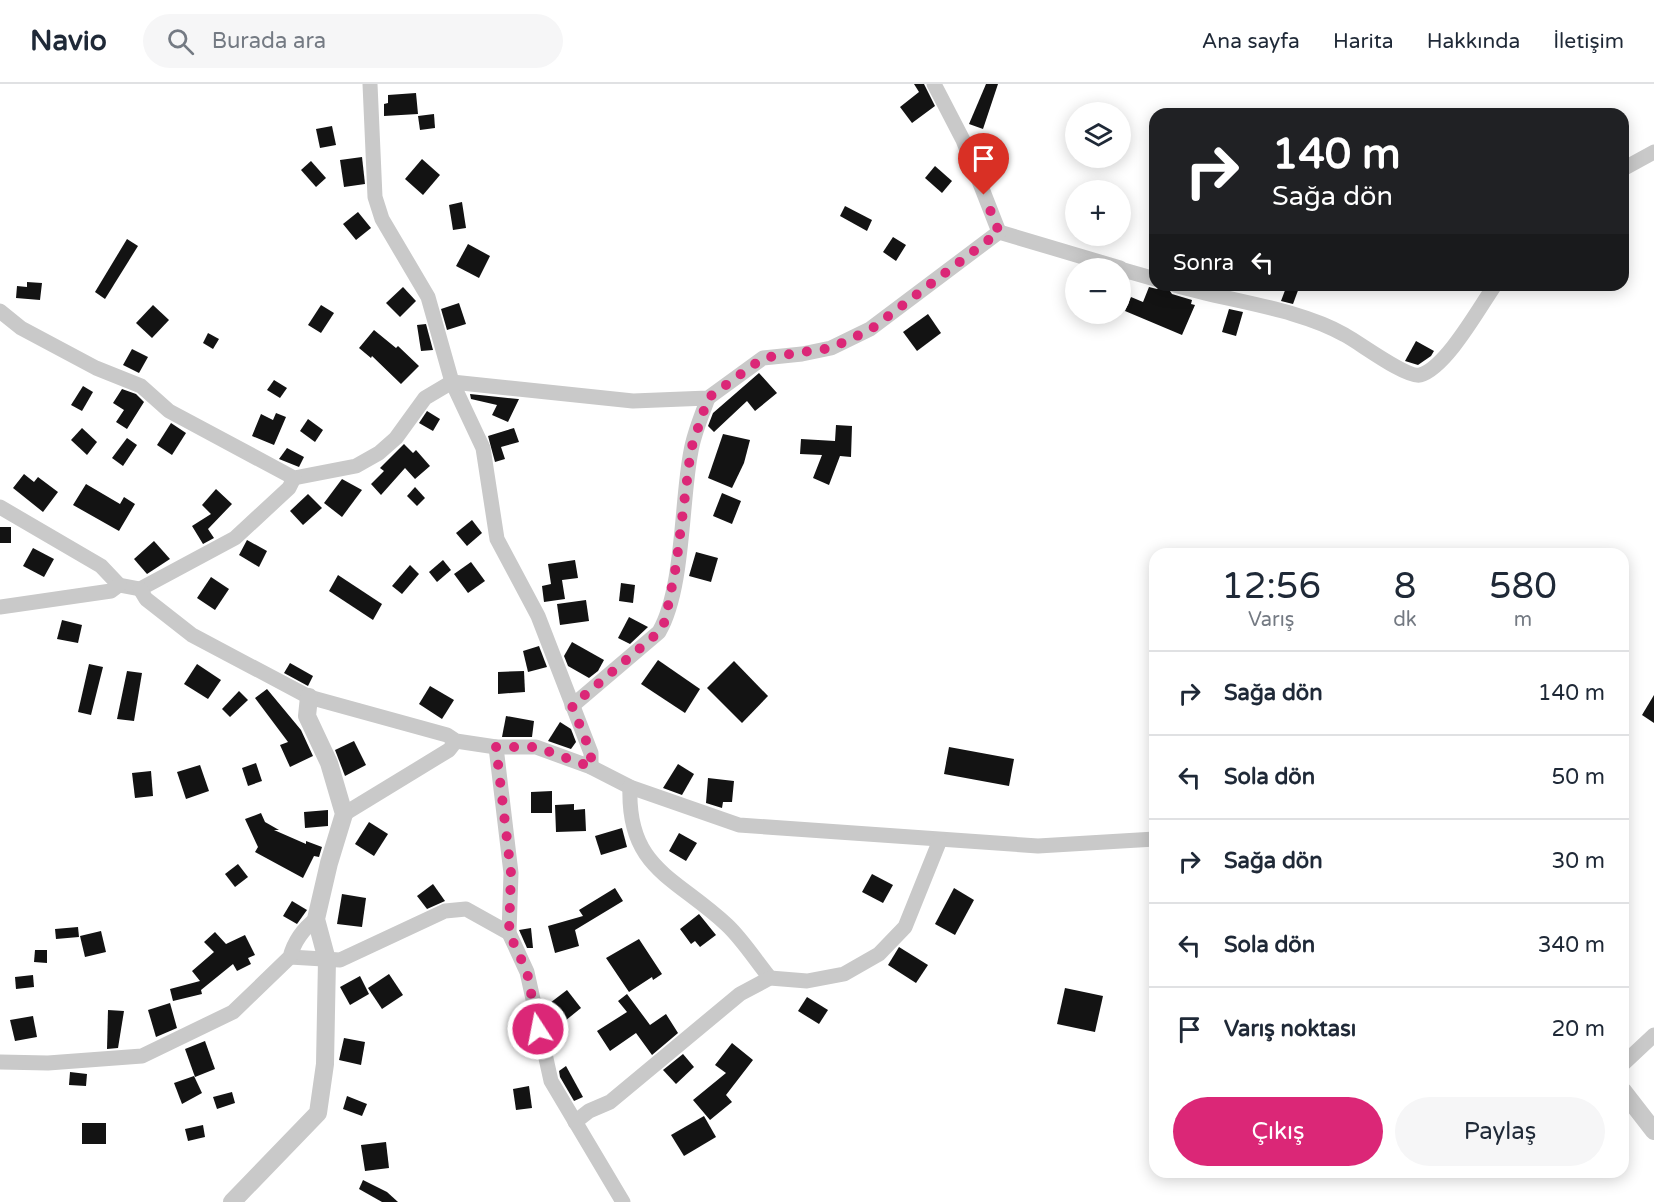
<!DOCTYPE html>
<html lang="tr">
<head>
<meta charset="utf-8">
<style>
  :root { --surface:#fff; --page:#f6f6f7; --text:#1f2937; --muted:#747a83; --line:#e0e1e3; --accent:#db2777 }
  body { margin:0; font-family:"Varela Round",sans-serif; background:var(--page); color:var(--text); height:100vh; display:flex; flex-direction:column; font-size:22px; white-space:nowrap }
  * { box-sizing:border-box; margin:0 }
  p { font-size:20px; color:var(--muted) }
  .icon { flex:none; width:33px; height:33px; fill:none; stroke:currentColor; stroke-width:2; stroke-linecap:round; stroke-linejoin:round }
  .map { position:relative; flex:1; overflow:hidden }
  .drawer { position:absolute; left:1149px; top:464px; width:480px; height:630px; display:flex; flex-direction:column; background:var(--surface); border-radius:18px; box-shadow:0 3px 15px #0003 }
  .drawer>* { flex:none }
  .guide { position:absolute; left:1149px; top:24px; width:480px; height:183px; border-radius:18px; box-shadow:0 3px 15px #0003; background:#202124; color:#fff; overflow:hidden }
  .buttons { position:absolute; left:1065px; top:18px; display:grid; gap:12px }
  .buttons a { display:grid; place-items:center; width:66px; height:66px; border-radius:50%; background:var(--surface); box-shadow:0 3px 15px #0003; font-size:30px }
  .pin { position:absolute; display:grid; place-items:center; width:51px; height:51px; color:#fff; margin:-62px -26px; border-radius:50% 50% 50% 0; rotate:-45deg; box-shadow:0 0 6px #0007 }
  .pin .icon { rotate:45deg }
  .me { position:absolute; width:66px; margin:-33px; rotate:349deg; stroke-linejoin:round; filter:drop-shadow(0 0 4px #0008) }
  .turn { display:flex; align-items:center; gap:21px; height:126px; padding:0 24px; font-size:27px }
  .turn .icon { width:78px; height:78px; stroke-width:2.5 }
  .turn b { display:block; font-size:42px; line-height:51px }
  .then { display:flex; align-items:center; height:57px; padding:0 24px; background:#0003; gap:12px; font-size:22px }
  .eta { display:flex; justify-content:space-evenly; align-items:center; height:102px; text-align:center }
  .eta b { font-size:36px; font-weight:600; line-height:42px }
  .cta { display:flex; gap:12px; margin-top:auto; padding:12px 24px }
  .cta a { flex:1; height:69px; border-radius:36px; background:var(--accent); color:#fff; font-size:24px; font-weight:600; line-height:69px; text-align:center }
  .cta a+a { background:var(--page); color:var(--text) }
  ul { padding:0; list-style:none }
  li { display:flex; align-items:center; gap:18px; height:84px; padding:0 24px; border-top:2px solid var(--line) }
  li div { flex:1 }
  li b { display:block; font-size:22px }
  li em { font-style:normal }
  header { display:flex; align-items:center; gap:36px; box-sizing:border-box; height:84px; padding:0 30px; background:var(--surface); border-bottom:2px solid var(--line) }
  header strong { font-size:28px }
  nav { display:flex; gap:33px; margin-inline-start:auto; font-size:21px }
  .search { width:420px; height:54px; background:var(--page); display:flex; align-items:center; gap:15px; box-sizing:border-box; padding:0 21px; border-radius:33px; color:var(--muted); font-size:22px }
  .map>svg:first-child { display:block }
  .building { fill:#131313 }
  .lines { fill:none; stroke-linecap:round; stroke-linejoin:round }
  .minor { stroke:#c9c9c9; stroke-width:15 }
  .tertiary { stroke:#c9c9c9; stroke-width:18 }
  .route { stroke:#db2777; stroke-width:10; stroke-dasharray:0 18 }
</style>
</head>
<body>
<header>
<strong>Navio</strong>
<div class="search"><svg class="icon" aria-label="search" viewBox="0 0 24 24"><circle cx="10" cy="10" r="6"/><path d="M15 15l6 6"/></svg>Burada ara</div>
<nav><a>Ana sayfa</a><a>Harita</a><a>Hakkında</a><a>İletişim</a></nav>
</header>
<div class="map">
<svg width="1654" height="1118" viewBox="0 0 1654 1118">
  <rect width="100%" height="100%" fill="#fff"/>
  <g class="building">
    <polygon points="914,0 924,0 935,22 912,39 900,23 919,8"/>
    <polygon points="986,0 998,0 983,45 969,40"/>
    <polygon points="416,9 418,30 384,32 384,20 388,19 388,11"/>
    <polygon points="434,30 435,44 420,46 418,32"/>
    <polygon points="332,42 336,61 320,64 316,45"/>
    <polygon points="362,73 365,100 344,103 340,76"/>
    <polygon points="422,75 440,91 423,111 405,95"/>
    <polygon points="311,77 326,94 316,103 301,86"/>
    <polygon points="935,82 952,97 942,109 925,94"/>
    <polygon points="462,118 466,144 453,146 449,121"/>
    <polygon points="845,122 872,136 867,147 840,132"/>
    <polygon points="358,128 371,144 356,156 343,140"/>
    <polygon points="893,153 906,161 896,177 883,168"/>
    <polygon points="127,155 138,162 105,215 95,208"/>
    <polygon points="468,160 490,172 479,194 456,182"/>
    <polygon points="27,198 42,199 40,216 16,214 17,202 27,203"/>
    <polygon points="1162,201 1166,201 1172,210 1192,216 1191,220 1195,221 1182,251 1125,227 1131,213 1143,218 1149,203 1157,205"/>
    <polygon points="1287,201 1300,201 1293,220 1281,217"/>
    <polygon points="403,203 416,217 400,233 386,219"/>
    <polygon points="459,219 466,240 447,246 441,225"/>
    <polygon points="153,221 169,236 152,254 136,239"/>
    <polygon points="321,221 334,229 321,249 308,241"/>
    <polygon points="1229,225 1243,228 1236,252 1222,248"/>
    <polygon points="928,230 941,249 917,267 903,248"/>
    <polygon points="426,240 433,266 421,267 417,241"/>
    <polygon points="374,246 396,264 398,262 419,282 401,300 372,272 371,274 359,264"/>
    <polygon points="208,249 219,255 213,265 203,259"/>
    <polygon points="1416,257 1434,267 1431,272 1418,281 1405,277"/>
    <polygon points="132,265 148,273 139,289 123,281"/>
    <polygon points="759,289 777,309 755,327 747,317 714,348 708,342 713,329"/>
    <polygon points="274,296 287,304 280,314 267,306"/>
    <polygon points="83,302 93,308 82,327 71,321"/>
    <polygon points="122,305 136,310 144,318 127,345 116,338 124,326 113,319"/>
    <polygon points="470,310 518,315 519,315 508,338 492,331 497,321 471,315"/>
    <polygon points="427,327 440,335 433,347 419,339"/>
    <polygon points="276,329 286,333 274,361 252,352 261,330 273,336"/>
    <polygon points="308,335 323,346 315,358 300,347"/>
    <polygon points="171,339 186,349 172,371 157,361"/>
    <polygon points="836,341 852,342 851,373 840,372 829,401 813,394 822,371 800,370 801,355 835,357"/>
    <polygon points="82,344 97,358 87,371 71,356"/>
    <polygon points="514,344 519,358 501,363 505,375 495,378 488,352"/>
    <polygon points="723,350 750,356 744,379 732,404 708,394"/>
    <polygon points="127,354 137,361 123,382 112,374"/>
    <polygon points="404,360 413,369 416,366 430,382 415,395 405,384 381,411 371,400 384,387 380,384"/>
    <polygon points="287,364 304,373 299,383 279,375"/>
    <polygon points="24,390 34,398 38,393 58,408 43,428 13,404"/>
    <polygon points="342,395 362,406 342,433 324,419"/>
    <polygon points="86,400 120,420 124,413 135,420 119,447 73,421"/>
    <polygon points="415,403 425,414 417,422 407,412"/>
    <polygon points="216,405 232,420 208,445 214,454 203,460 192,442 211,430 202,421"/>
    <polygon points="722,409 741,417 732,440 713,432"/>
    <polygon points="308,410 322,424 303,441 290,427"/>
    <polygon points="472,436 482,449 467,462 456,449"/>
    <rect x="0" y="443" width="11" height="16"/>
    <polygon points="247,456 267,467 259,483 239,471"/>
    <polygon points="154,457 170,475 147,490 134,475"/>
    <polygon points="33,464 54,475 44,493 23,482"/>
    <polygon points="696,468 718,474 711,498 689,492"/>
    <polygon points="443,476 451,486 437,498 429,488"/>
    <polygon points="575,476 578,494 562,496 565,515 544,518 542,502 551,500 548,480"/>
    <polygon points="471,478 485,497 468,509 454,490"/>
    <polygon points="410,481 419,490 402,510 392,502"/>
    <polygon points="338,491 382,520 373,536 329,507"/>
    <polygon points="211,493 229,505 215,526 197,514"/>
    <polygon points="621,499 635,501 633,519 619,517"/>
    <polygon points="586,516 589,537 560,541 557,520"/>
    <polygon points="629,533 648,543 630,560 618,554"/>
    <polygon points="62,536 82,541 78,559 57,555"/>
    <polygon points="572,558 604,576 598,587 589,594 568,582 564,572"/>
    <polygon points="539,562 547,583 528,588 523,567"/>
    <polygon points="658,576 700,605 685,629 641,600"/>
    <polygon points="734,577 768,612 742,639 707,604"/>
    <polygon points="290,579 313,592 308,602 284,589"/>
    <polygon points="89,580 103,583 91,631 78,628"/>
    <polygon points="197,580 221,596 208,615 184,600"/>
    <polygon points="127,587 142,589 134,637 117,635"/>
    <polygon points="524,587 525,608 498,610 498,588"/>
    <polygon points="430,602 454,616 442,635 419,620"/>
    <polygon points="267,605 301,646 313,672 290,683 280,661 288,658 255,614"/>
    <polygon points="239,607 248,616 230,633 222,625"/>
    <polygon points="1654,611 1654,639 1642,631"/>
    <polygon points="506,632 534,637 532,653 502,653"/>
    <polygon points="560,638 571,645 576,658 571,665 548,657"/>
    <polygon points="354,657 366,681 345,692 335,666"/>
    <polygon points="949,663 1014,675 1009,702 944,690"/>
    <polygon points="256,679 262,697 248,702 242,684"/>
    <polygon points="678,680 694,690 682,711 663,704"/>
    <polygon points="200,681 209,707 186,715 177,688"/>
    <polygon points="151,687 153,712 135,714 132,689"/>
    <polygon points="708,694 734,697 732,718 723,718 722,724 706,719"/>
    <polygon points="552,707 552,729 531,729 531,708"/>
    <polygon points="574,720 574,726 585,725 586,747 556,748 555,721"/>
    <polygon points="328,726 328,742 305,744 304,728"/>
    <polygon points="261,729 265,738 279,746 274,746 306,760 306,757 322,763 319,773 314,772 303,794 255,768 258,763 245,735"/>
    <polygon points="369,738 388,750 374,772 355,760"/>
    <polygon points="622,744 627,763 601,771 595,752"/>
    <polygon points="679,749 697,759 686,777 669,767"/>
    <polygon points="238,780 248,793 235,803 225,790"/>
    <polygon points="872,790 893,801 883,819 862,808"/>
    <polygon points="433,800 445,817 427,825 417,812"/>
    <polygon points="615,804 623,817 575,846 579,862 555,869 548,842 583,832 579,826"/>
    <polygon points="954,804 974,816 955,851 935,840"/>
    <polygon points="342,810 366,814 362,843 337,840"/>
    <polygon points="292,817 307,826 297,840 283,832"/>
    <polygon points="699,830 716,851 700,863 695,857 691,860 680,845"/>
    <polygon points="78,843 79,853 56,855 55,845"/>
    <polygon points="531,844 533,864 527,864 519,846"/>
    <polygon points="101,847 106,868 85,873 80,852"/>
    <polygon points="215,848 226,860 245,851 255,871 248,874 251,880 237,887 233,880 201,906 202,910 173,917 170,905 200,897 192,887 214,868 204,858"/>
    <polygon points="639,855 662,890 653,896 652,893 629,908 606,874"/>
    <polygon points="899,863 928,881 916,899 888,881"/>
    <polygon points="35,866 47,866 47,879 34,878"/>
    <polygon points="389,890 403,911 382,925 368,904"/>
    <polygon points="33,891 34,903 16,905 15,893"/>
    <polygon points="360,892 369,910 350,921 340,903"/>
    <polygon points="1065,904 1103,912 1095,948 1057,940"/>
    <polygon points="567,906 581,924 560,941 546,922"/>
    <polygon points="627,910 650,941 666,930 678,949 652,971 636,949 610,967 597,947 627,928 618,917"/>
    <polygon points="807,913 828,926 819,940 798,927"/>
    <polygon points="170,919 177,944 156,953 148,926"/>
    <polygon points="108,926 124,927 118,964 107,965"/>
    <polygon points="33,932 37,953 15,957 10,936"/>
    <polygon points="344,954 365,958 361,981 339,976"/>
    <polygon points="205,957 215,985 195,993 185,965"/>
    <polygon points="732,959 753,976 726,1011 732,1018 710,1036 693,1016 726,989 715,981"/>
    <polygon points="683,970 694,983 676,1000 663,986"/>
    <polygon points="566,982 583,1013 574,1017 560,993 559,987"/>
    <polygon points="70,988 87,990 86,1002 69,1001"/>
    <polygon points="194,992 202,1009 182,1020 174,999"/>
    <polygon points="529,1002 532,1024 516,1026 513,1005"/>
    <polygon points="232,1008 235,1019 217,1025 213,1013"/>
    <polygon points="347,1012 367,1020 362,1032 343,1025"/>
    <polygon points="704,1032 716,1053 684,1072 671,1051"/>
    <rect x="82" y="1039" width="24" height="21"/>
    <polygon points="203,1041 205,1053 188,1057 185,1045"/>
    <polygon points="386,1058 389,1084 365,1087 361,1061"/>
    <polygon points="363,1096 387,1108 398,1118 382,1118 359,1105"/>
  </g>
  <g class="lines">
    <g class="minor">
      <polyline points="370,0 375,113 382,135 428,213 452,298 483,364 497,455 538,532 591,669 591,683"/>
      <polyline points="934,0 963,56 999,148"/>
      <polyline points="1623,85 1654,68"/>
      <polyline points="999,148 1120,184"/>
      <polyline points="1120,185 1155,195"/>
      <path d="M1175,201C1228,217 1298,224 1345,251C1360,259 1406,294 1420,291C1446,284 1479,224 1495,201"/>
      <polyline points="0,227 21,244 96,284 141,302 169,327 294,394 356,382 379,369 396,354 425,314 452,298 633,317 708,314 763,274 802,270 831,264 870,245 999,148"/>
      <polyline points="0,423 101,482 119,501 140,505 235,454 289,404 294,394"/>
      <polyline points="140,505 146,515 192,551 309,613 447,651 456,657 496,663 536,663 591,683 630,703 739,741 1038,762 1155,755"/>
      <polyline points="0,523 111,507 119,501"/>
      <path d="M572,622L659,548C684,505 681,417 691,367C694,349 702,331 708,314"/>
      <polyline points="496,663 511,789 509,849 527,888 551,997 623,1118"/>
      <path d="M630,703C627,785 676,793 727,841C743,856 756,877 770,894"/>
      <polyline points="344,730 449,666 456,657"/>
      <polyline points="290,873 340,876 445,827 466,825 509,849"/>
      <path d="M0,978L48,979L142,972L233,928L290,873C294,858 303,845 316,835"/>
      <polyline points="1623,980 1654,951"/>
      <polyline points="575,1038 589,1027 610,1018 740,910 770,894 807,897 844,890 879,870 905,843 940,756"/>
    </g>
    <g class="tertiary">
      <polyline points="1623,1007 1654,1047"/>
      <polyline points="232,1118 318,1029 325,980 327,876 316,835 329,779 344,730 329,679 307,632 309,613"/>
    </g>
  </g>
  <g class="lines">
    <polyline class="route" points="538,945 527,888 509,849 511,789 496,663 536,663 591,683 591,669 572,622 659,548 665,537 676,482 691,365 708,314 763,274 831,264 870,246 999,148 984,111"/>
  </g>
</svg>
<div class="buttons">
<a><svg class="icon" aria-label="layers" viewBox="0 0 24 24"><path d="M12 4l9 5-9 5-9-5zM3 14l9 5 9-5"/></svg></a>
<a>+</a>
<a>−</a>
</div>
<div class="pin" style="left:984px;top:111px;background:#d93025"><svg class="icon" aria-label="arrive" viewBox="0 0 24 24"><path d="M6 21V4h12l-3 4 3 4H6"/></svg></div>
<svg class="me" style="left:538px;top:945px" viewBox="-20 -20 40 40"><circle r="17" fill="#db2777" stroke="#fff" stroke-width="3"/><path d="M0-11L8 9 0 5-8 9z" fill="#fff"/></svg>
<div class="guide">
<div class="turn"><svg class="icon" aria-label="right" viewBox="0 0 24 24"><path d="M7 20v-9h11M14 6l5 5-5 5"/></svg><div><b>140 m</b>Sağa dön</div></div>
<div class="then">Sonra<svg class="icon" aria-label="left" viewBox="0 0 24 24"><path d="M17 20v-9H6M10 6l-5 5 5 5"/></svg></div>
</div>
<section class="drawer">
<div class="eta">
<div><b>12:56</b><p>Varış</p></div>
<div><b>8</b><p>dk</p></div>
<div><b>580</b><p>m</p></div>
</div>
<ul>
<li><svg class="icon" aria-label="right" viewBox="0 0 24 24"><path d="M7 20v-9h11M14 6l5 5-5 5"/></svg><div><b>Sağa dön</b></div><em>140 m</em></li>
<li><svg class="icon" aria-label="left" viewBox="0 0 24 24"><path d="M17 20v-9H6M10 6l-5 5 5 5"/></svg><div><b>Sola dön</b></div><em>50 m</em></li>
<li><svg class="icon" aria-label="right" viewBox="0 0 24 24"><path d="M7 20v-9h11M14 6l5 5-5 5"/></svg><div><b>Sağa dön</b></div><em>30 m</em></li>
<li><svg class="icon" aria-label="left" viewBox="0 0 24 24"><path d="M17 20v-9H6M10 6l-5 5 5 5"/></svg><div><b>Sola dön</b></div><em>340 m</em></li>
<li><svg class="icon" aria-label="arrive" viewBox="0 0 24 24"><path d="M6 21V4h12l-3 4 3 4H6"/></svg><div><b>Varış noktası</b></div><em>20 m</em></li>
</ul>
<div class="cta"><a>Çıkış</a><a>Paylaş</a></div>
</section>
</div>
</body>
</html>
